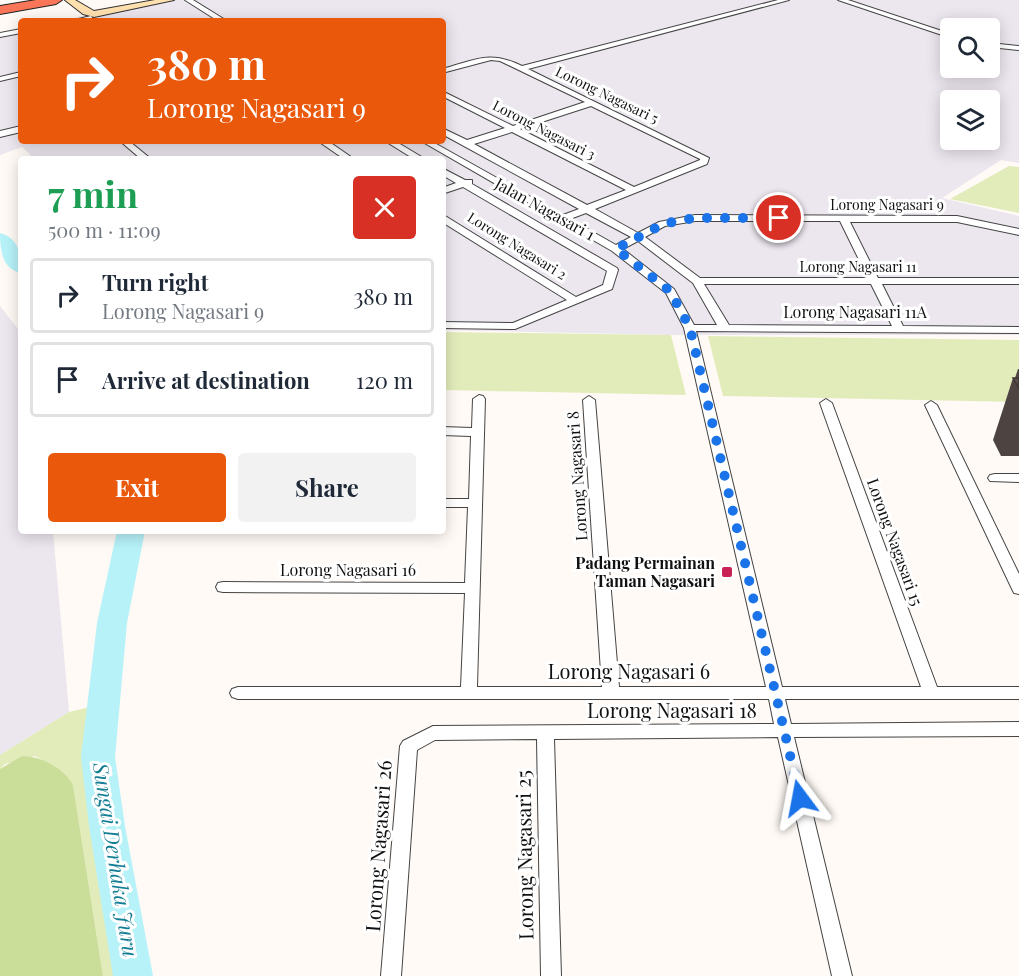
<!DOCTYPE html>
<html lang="en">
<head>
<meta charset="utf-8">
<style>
  :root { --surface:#fff; --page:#f2f2f3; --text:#1f2937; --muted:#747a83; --line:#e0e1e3; --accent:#ea580c }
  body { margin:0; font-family:"Playfair Display",serif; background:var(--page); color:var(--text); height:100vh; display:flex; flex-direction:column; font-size:22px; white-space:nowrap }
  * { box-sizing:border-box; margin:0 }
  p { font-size:20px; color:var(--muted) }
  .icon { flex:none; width:33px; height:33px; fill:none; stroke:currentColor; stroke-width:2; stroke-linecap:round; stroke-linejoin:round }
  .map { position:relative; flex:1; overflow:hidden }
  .panel { position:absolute; left:18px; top:156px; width:428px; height:378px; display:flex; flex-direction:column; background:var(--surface); border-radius:6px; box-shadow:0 3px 15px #0003 }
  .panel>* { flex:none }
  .hud { position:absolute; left:18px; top:18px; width:428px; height:126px; border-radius:6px; box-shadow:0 3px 15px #0003; background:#ea580c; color:#fff; overflow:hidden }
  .buttons { position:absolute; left:940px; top:18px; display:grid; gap:12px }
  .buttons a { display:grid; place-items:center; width:60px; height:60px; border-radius:6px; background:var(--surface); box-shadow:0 3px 15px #0003; font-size:30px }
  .pin { position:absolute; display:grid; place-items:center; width:51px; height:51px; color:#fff; margin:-26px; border:3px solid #fff; border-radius:50%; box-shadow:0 2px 6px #0007 }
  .me { position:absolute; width:66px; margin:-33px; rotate:347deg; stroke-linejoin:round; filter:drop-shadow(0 0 4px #0008) }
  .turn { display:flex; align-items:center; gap:21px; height:126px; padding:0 30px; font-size:27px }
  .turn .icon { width:78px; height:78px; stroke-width:2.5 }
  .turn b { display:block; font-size:42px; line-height:51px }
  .round { display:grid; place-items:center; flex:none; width:63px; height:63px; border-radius:6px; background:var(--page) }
  .overview { display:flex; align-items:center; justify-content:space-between; height:102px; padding:0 30px }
  h1 { font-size:36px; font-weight:700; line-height:45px; color:#1e9e55 }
  .button { display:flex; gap:12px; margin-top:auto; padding:12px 30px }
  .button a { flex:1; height:69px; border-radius:6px; background:var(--accent); color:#fff; font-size:24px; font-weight:700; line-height:69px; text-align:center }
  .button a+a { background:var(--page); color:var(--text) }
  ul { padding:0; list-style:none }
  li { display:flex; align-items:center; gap:18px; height:75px; margin:0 12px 9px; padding:0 18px; border:3px solid var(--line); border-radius:6px }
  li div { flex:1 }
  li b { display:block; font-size:22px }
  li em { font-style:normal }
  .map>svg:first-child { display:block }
  .industrial { fill:#ece6ef; fill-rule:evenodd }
  .green { fill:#e2ecbb }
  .forest { fill:#cade9a }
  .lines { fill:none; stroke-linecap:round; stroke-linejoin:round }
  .river { fill:#b7f2f9; fill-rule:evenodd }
  .street-casing { stroke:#444; stroke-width:2 }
  .secondary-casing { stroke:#333; stroke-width:2 }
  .highway-casing { stroke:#222; stroke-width:2 }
  .street { fill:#fff; fill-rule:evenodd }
  .secondary { fill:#ffe1b0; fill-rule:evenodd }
  .highway { fill:#f97758; fill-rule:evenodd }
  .wall { fill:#4d4341 }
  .building { fill:#5a4e4c; stroke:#3f3735; stroke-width:1.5 }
  .route { stroke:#1a73e8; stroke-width:10; stroke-dasharray:0 18 }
  .poi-dot { fill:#c82256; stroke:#fff; stroke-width:2 }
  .labels { text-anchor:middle; stroke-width:6; stroke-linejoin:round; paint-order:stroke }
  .far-street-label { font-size:14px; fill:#111; stroke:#fff }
  .street-label { font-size:16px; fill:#111; stroke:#fff }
  .poi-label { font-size:16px; font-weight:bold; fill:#111; stroke:#fff; text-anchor:end }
  .near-street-label { font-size:20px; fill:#111; stroke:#fff }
  .near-water-label { font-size:21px; font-style:italic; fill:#137d93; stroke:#fff }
</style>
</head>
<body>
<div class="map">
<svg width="1019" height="976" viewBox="0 0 1019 976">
  <rect width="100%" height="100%" fill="#fffaf5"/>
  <g class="industrial">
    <path d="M164,0H1019V163L1001,160L942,198L1019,216V335H671L443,330L442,159H35L22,147L0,155V33L21,28V141H442V21H58ZM951,28H990V68H951ZM951,100H990V140H951Z"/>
    <polygon points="0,306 21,333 21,531 53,531 69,712 0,755"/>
  </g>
  <g class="green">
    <polygon points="1009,166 1019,167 1019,213 950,199"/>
    <polygon points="443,332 671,335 686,395 443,390"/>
    <polygon points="708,336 1019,340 1019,402 723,396"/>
    <polygon points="90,707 87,768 128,976 103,976 73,785 63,773 35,756 5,764 0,769 0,755 69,712"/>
  </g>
  <path class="forest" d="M22,756C40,756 64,768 73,785L103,976H0V769Z"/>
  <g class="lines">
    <g class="river">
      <path d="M0,233C20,238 21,257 21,273C2,269 0,250 0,233Z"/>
      <polygon points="117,531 145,531 127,623 115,757 125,826 153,976 113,976 89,826 81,757 97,623"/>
    </g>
    <defs>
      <g id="street">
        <polygon points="185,0 193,0 227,21 218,21"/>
        <path d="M778,0H789L528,69L709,158L707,164L595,209L638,233L659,222L695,215L957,216L1019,229V235L957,222H850L878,278H1019V284H882L903,326L1019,327V333L696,331L782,687H921L820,403L826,399L832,403L937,687H1019V699H785L791,724L1019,722V736L794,737L852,976H832L778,737L554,739L561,976H541L537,739L435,740L417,750L401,976H381L400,746L403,741L433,726L774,724L769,699H238L232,697L230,693L232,689L238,687H461L465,593L223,592L218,591L216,587L218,583L223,582L465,583L468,507H442V499H469L471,436L442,435V427L472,428L473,399L479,395L483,396L485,399L477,687H602L583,400L589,396L595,400L619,687H766L684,328L666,293L612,251L421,141H431L563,215L579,209L442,134V128L467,140L505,128L442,96V91L513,126L585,102L500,61L491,60L442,73V69C476,60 489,50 522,66ZM591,106L700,159V160L634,187L520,129ZM512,132L626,190L587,205L474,144ZM586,213L631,237L616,245L570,219ZM695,221H840L868,278H700L645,237L665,226ZM638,241L693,283L717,325H694L674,289L623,249ZM704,284H871L892,326L729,325Z"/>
        <polygon points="838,0 848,0 951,34 951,38"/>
        <polygon points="91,16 93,19 70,21"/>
        <polygon points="21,29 21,33 0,37 0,33"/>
        <polygon points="990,43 1019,46 1019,50 990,47"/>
        <polygon points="21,72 21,76 0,81 0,77"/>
        <polygon points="21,126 21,132 0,137 0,131"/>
        <polygon points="120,141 129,141 151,159 141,159"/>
        <polygon points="318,141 328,141 354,159 344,159"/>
        <polygon points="385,141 395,141 425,159 414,159"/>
        <polygon points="442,168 465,180 472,180 472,184 617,268 618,270 612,289 515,329 442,328 442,322 513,323 567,300 442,222 442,214 576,297 603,285 607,271 463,187 442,194 442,188 456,183 442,175"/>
        <polygon points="931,401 937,405 1019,574 1019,594 1014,593 1012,589 925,405"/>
        <polygon points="995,474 1019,474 1019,482 990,481 988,478 990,475"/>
      </g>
      <polygon id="secondary" points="65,0 75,0 94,11 155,0 174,0 94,17 83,14"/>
      <polygon id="highway" points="36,0 62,0 56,4 0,14 0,6"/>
    </defs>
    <use href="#street" class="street-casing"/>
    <use href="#secondary" class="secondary-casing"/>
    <use href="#highway" class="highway-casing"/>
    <use href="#street" class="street"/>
    <use href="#secondary" class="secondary"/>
    <use href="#highway" class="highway"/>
  </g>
  <polygon class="wall" points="1018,369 1019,369 1019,456 1001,456 993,440 1013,378 1015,378"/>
  <polygon class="building" points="1013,378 1019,378 1019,388"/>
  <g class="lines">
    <polyline class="route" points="779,218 694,218 663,224 616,249 670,291 690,328 800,798"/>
  </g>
  <rect class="poi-dot" x="721" y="566" width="12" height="12" rx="3"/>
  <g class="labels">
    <g class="far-street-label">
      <text transform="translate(607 95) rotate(26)" y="5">Lorong Nagasari 5</text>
      <text transform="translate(544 130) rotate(27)" y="5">Lorong Nagasari 3</text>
      <text x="887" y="210">Lorong Nagasari 9</text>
      <text transform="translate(517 246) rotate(32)" y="5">Lorong Nagasari 2</text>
      <text x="858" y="272">Lorong Nagasari 11</text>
    </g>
    <g class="street-label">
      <text transform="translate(545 209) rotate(29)" y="6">Jalan Nagasari 1</text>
      <text x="855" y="318">Lorong Nagasari 11A</text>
      <text transform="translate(577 476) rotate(-94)" y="6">Lorong Nagasari 8</text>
      <text transform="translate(895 542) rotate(70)" y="6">Lorong Nagasari 15</text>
      <text x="348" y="576">Lorong Nagasari 16</text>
    </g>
    <g class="poi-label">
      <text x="715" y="569">Padang Permainan<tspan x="715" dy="18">Taman Nagasari</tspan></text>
    </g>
    <g class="near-street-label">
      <text x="629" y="679">Lorong Nagasari 6</text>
      <text x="672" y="718">Lorong Nagasari 18</text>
      <text transform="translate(379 846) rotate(-86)" y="7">Lorong Nagasari 26</text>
      <text transform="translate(525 855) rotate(-91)" y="7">Lorong Nagasari 25</text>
    </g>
    <g class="near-water-label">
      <text transform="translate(115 860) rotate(81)" y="7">Sungai Derhaka Juru</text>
    </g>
  </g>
</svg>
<div class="buttons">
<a><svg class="icon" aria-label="search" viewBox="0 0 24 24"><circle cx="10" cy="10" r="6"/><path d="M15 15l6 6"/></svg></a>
<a><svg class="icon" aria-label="layers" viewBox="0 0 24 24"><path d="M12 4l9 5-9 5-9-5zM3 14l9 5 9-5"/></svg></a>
</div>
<div class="pin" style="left:779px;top:218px;background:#d93025"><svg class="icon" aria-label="arrive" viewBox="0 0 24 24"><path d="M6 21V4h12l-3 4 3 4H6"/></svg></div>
<svg class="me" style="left:800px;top:798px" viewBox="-20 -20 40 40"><path d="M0-17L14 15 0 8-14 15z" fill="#1a73e8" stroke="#fff" stroke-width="4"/></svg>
<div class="hud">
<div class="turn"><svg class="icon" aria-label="right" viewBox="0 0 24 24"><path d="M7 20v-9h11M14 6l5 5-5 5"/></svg><div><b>380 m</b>Lorong Nagasari 9</div></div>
</div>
<section class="panel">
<div class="overview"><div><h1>7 min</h1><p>500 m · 11:09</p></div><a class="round" style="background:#d93025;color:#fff"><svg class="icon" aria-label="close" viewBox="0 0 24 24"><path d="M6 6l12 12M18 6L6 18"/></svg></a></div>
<ul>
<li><svg class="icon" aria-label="right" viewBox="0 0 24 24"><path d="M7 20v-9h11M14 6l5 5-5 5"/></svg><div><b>Turn right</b><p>Lorong Nagasari 9</p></div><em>380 m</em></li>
<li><svg class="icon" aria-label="arrive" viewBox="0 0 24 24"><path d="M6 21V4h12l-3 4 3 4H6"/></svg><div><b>Arrive at destination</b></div><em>120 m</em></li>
</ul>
<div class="button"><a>Exit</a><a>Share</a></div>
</section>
</div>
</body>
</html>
